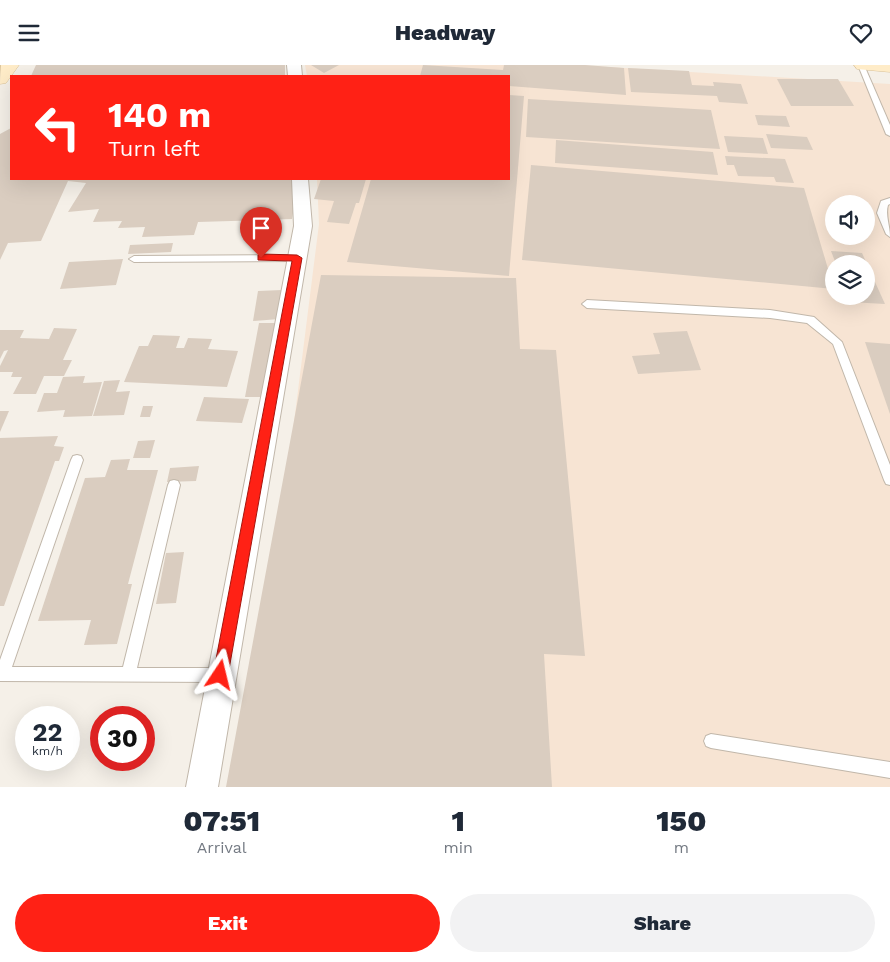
<!DOCTYPE html>
<html lang="en">
<head>
<meta charset="utf-8">
<style>
  :root { --surface:#fff; --page:#f2f2f3; --text:#1f2937; --muted:#747a83; --accent:#ff2115 }
  body { margin:0; font-family:"Work Sans",sans-serif; background:var(--page); color:var(--text); height:100vh; display:flex; flex-direction:column; font-size:19px; white-space:nowrap }
  * { box-sizing:border-box; margin:0 }
  p { font-size:16px; color:var(--muted) }
  .icon { flex:none; width:28px; height:28px; fill:none; stroke:currentColor; stroke-width:2; stroke-linecap:round; stroke-linejoin:round }
  .map { position:relative; height:722px; overflow:hidden }
  .drawer { display:flex; flex-direction:column; background:var(--surface); flex:1 }
  .drawer>* { flex:none }
  .guide { position:absolute; left:10px; top:10px; width:500px; height:105px; border-radius:0px; box-shadow:0 5px 20px #0002; background:#ff2115; color:#fff; overflow:hidden }
  .buttons { position:absolute; left:825px; top:130px; display:grid; gap:10px }
  .buttons a { display:grid; place-items:center; width:50px; height:50px; border-radius:50%; background:var(--surface); box-shadow:0 5px 20px #0002; font-size:25px }
  .speed { position:absolute; left:15px; top:641px; display:flex; gap:10px; font-size:25px; font-weight:700; text-align:center }
  .speed>* { display:grid; place-content:center; width:65px; height:65px; border-radius:50%; background:var(--surface); box-shadow:0 5px 20px #0002; line-height:1 }
  .speed small { font-size:12px; font-weight:400 }
  .speed .limit { border:8px solid #d22; background:#fff; color:#111 }
  .pin { position:absolute; display:grid; place-items:center; width:42px; height:42px; color:#fff; margin:-51px -21px; border-radius:50% 50% 50% 0; rotate:-45deg; box-shadow:0 0 5px #0007 }
  .pin .icon { rotate:45deg }
  .me { position:absolute; width:55px; margin:-28px; rotate:10deg; stroke-linejoin:round; filter:drop-shadow(0 0 4px #0008) }
  .turn { display:flex; align-items:center; gap:18px; height:105px; padding:0 15px; font-size:22px }
  .turn .icon { width:65px; height:65px; stroke-width:2.5 }
  .turn b { display:block; font-size:35px; line-height:42px }
  .eta { display:flex; justify-content:space-evenly; align-items:center; height:85px; text-align:center }
  .eta b { font-size:30px; font-weight:800; line-height:35px }
  .cta { display:flex; gap:10px; margin-top:auto; padding:10px 15px }
  .cta a { flex:1; height:58px; border-radius:30px; background:var(--accent); color:#fff; font-size:20px; font-weight:800; line-height:58px; text-align:center }
  .cta a+a { background:var(--page); color:var(--text) }
  header { display:flex; justify-content:space-between; align-items:center; height:65px; padding:0 15px; background:var(--surface); font-size:22px; font-weight:800 }
  .map>svg:first-child { display:block }
  .commercial { fill:#f7e4d3; fill-rule:evenodd }
  .building { fill:#dacdc0 }
  .lines { fill:none; stroke-linecap:round; stroke-linejoin:round }
  .lane-casing { stroke:#c1b7aa; stroke-width:2 }
  .street-casing { stroke:#c1b7aa; stroke-width:2 }
  .secondary-casing { stroke:#dac298; stroke-width:1 }
  .lane { fill:#fff; fill-rule:evenodd }
  .street { fill:#fff; fill-rule:evenodd }
  .secondary { fill:#ffecc8; fill-rule:evenodd }
  .route { fill:#ff2115; stroke:#a6150e }
</style>
</head>
<body>
<header><svg class="icon" aria-label="menu" viewBox="0 0 24 24"><path d="M4 6h16M4 12h16M4 18h16"/></svg>Headway<svg class="icon" aria-label="heart" viewBox="0 0 24 24"><path d="M12 20l-8-8c-3-5 5-10 8-4 3-6 11-1 8 4z"/></svg></header>
<div class="map">
<svg width="890" height="722" viewBox="0 0 890 722">
  <rect width="100%" height="100%" fill="#f5f0e8"/>
  <path class="commercial" d="M305,0H575L890,19V722H248L319,159L317,114H509V11H307ZM834,139H866V171H834ZM834,199H866V231H834Z"/>
  <g class="building">
    <polygon points="36,0 285,0 285,11 31,11"/>
    <polygon points="311,0 339,0 324,8"/>
    <polygon points="423,0 503,5 504,0 585,0 624,3 626,30 509,21 509,11 420,11"/>
    <polygon points="628,3 689,6 692,20 714,21 713,17 741,19 748,39 719,37 717,31 631,27"/>
    <polygon points="777,14 838,14 854,41 791,41"/>
    <polygon points="509,30 524,31 509,211 347,197 371,114 509,114"/>
    <polygon points="528,34 711,45 720,84 526,72"/>
    <polygon points="755,50 786,51 790,62 758,60"/>
    <polygon points="11,63 11,114 292,114 294,142 292,154 198,157 194,170 142,172 145,162 118,163 122,156 93,157 99,144 68,147 86,118 68,116 41,176 8,178 0,195 0,69"/>
    <polygon points="766,69 807,72 813,85 771,83"/>
    <polygon points="724,71 763,73 768,89 728,87"/>
    <polygon points="556,75 713,87 718,110 555,98"/>
    <polygon points="725,91 785,94 794,118 776,117 774,112 738,111 734,100 727,100"/>
    <polygon points="531,100 804,123 834,224 522,195"/>
    <polygon points="321,114 366,114 359,138 356,138 349,159 327,157 334,136 314,134"/>
    <polygon points="264,156 263,167 242,169 244,158"/>
    <polygon points="269,158 279,158 277,168 268,168"/>
    <polygon points="173,178 171,187 128,189 130,180"/>
    <polygon points="831,186 862,188 874,215 866,214 866,199 836,199"/>
    <polygon points="123,194 116,220 60,224 69,197"/>
    <polygon points="321,210 516,213 520,284 556,285 585,591 544,589 552,722 226,722"/>
    <polygon points="866,216 875,217 885,239 849,237 847,231 866,231"/>
    <polygon points="282,225 279,254 253,256 258,226"/>
    <polygon points="259,258 278,258 266,332 245,332"/>
    <polygon points="54,263 77,264 63,295 72,295 64,311 44,311 36,329 13,329 22,312 11,312 13,307 0,307 0,301 8,285 4,286 0,294 0,265 24,265 20,273 49,274"/>
    <polygon points="687,266 701,305 638,309 632,291 660,289 653,268"/>
    <polygon points="153,270 180,271 176,283 184,283 188,273 212,274 208,284 238,286 227,322 124,317 139,281 148,281"/>
    <polygon points="865,277 890,279 890,349"/>
    <polygon points="85,311 83,318 102,317 92,351 63,352 65,345 37,347 44,328 57,328 63,312"/>
    <polygon points="120,315 116,327 130,326 124,350 93,351 104,316"/>
    <polygon points="204,332 249,334 242,358 196,356"/>
    <polygon points="143,341 153,341 150,352 140,352"/>
    <polygon points="0,346 9,346 0,367"/>
    <polygon points="58,371 54,381 64,382 59,396 55,396 4,541 0,541 0,373"/>
    <polygon points="155,375 150,393 133,393 138,376"/>
    <polygon points="130,394 127,405 158,405 128,519 132,519 117,579 84,580 91,555 38,556 85,413 105,412 111,395"/>
    <polygon points="199,401 196,416 167,417 170,403"/>
    <polygon points="184,487 176,538 156,539 166,488"/>
  </g>
  <g class="lines">
    <defs>
      <g id="lane">
        <polygon points="858,0 864,0 890,60 890,71 886,69"/>
        <path d="M890,133V139L888,140C885,150 890,160 890,172L886,169L877,148L881,136Z"/>
        <polygon points="297,190 302,193 297,196 134,197 129,194 134,191"/>
        <polygon points="587,235 770,245 814,252 842,277 890,400 890,420 886,419 884,415 833,279 807,258 770,253 587,243 582,239"/>
        <polygon points="77,390 81,391 83,395 12,602 123,602 168,420 170,416 174,415 178,416 180,420 137,603 221,603 226,605 228,610 226,615 221,617 0,616 0,595 71,395 73,391"/>
        <polygon points="711,669 890,697 890,713 711,683 706,681 704,676 706,671"/>
      </g>
      <g id="street">
        <polygon points="287,0 301,0 302,11 288,11"/>
        <polygon points="292,114 308,114 312,161 218,722 186,722 294,161"/>
      </g>
      <g id="secondary">
        <polygon points="1,0 19,0 6,18 0,19"/>
        <polygon points="854,0 890,0 890,7 857,4"/>
      </g>
    </defs>
    <use href="#lane" class="lane-casing"/>
    <use href="#street" class="street-casing"/>
    <use href="#secondary" class="secondary-casing"/>
    <use href="#lane" class="lane"/>
    <use href="#street" class="street"/>
    <use href="#secondary" class="secondary"/>
  </g>
  <polygon class="route" points="261,189 297,190 302,193 228,610 226,615 220,617 215,615 213,610 292,196 258,195 258,190"/>
</svg>
<div class="buttons">
<a><svg class="icon" aria-label="sound" viewBox="0 0 24 24"><path d="M4 9h4l5-4v14l-5-4H4zM17 9q2 3 0 6"/></svg></a>
<a><svg class="icon" aria-label="layers" viewBox="0 0 24 24"><path d="M12 4l9 5-9 5-9-5zM3 14l9 5 9-5"/></svg></a>
</div>
<div class="speed"><div>22<small>km/h</small></div><div class="limit">30</div></div>
<div class="pin" style="left:261px;top:193px;background:#d93025"><svg class="icon" aria-label="arrive" viewBox="0 0 24 24"><path d="M6 21V4h12l-3 4 3 4H6"/></svg></div>
<svg class="me" style="left:220px;top:610px" viewBox="-20 -20 40 40"><path d="M0-17L14 15 0 8-14 15z" fill="#ff2115" stroke="#fff" stroke-width="4"/></svg>
<div class="guide">
<div class="turn"><svg class="icon" aria-label="left" viewBox="0 0 24 24"><path d="M17 20v-9H6M10 6l-5 5 5 5"/></svg><div><b>140 m</b>Turn left</div></div>
</div>
</div>
<section class="drawer">
<div class="eta">
<div><b>07:51</b><p>Arrival</p></div>
<div><b>1</b><p>min</p></div>
<div><b>150</b><p>m</p></div>
</div>
<div class="cta"><a>Exit</a><a>Share</a></div>
</section>
</body>
</html>
